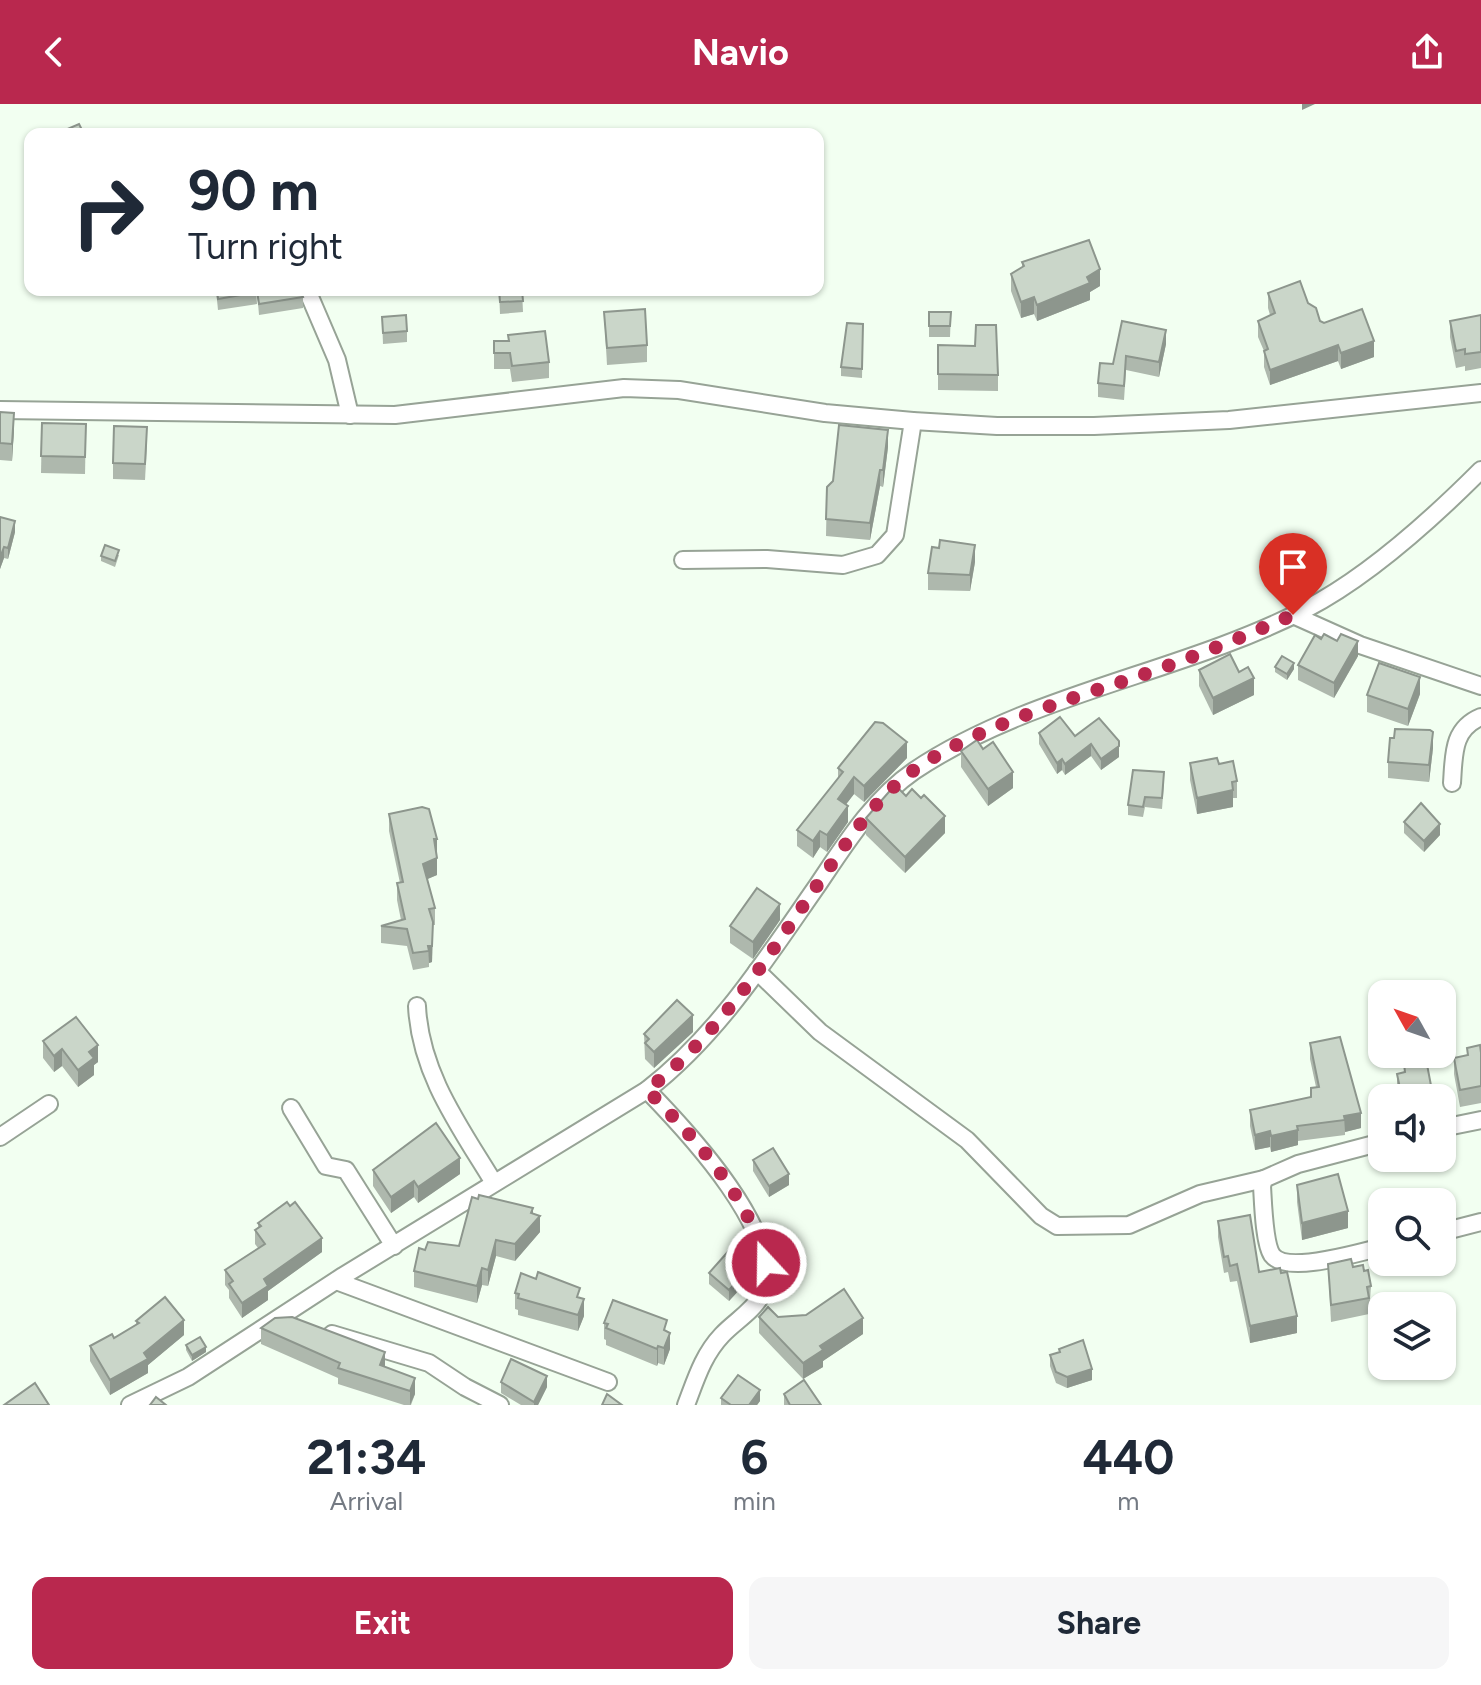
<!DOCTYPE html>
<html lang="en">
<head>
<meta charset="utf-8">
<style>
  :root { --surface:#fff; --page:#f6f6f7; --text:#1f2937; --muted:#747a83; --accent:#b9284e }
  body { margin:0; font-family:Figtree,sans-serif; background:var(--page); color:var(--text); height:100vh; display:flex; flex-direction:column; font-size:30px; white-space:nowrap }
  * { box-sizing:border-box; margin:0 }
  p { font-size:26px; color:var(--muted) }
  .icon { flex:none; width:44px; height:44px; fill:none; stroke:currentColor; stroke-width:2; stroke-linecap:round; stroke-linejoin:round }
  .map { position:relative; height:1301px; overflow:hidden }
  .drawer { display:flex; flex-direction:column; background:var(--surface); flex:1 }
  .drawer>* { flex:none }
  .top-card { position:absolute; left:24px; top:24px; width:800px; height:168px; border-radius:16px; box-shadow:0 2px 6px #0004; background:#fff; color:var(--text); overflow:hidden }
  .needle { width:52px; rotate:310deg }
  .tools { position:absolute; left:1368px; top:876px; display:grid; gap:16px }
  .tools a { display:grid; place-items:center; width:88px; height:88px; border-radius:16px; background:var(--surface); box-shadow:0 2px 6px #0004; font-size:40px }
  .pin { position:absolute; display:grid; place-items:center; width:68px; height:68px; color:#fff; margin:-82px -34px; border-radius:50% 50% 50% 0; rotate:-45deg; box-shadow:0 0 8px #0007 }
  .pin .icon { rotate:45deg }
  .me { position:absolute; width:88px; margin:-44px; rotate:339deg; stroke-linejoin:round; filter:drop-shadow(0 0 6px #0008) }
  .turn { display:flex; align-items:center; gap:28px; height:168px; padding:0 32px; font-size:36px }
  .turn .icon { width:104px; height:104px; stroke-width:2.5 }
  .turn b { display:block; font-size:56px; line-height:68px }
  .eta { display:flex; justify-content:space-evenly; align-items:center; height:136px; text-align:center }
  .eta b { font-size:48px; font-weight:700; line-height:56px }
  .primary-button { display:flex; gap:16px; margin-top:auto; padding:16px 32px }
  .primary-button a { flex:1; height:92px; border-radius:16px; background:var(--accent); color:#fff; font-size:32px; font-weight:700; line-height:92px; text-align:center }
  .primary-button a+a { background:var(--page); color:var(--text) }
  header { display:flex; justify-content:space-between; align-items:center; height:104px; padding:0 32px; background:var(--accent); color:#fff; font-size:36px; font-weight:700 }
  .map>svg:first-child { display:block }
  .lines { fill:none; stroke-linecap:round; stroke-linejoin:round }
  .minor-casing { stroke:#97a396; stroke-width:20 }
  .minor { stroke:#fff; stroke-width:16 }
  .wall { fill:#aeb8ad }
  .shaded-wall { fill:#8d968d }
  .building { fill:#cad6c9; stroke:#8d968d; stroke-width:2 }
  .route { stroke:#b9284e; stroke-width:14; stroke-dasharray:0 25.2 }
</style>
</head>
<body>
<header><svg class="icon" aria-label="back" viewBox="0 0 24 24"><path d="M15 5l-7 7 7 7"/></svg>Navio<svg class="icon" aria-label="share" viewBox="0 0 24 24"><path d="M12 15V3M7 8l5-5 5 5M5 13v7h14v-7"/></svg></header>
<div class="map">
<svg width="1481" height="1301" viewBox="0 0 1481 1301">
  <rect width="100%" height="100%" fill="#f2fff1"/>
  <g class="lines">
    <defs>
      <g id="minor">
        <polyline points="307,186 337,256 350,311"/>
        <polyline points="0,306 395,311 624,284 679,286 825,309 913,317 997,322 1094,322 1229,316 1481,289"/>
        <polyline points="683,456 767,455 843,461 877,451 895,431 913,317"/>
        <polyline points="1293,511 1360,541 1481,582"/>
        <path d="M1452,679C1454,651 1452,625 1481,613"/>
        <polyline points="757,867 820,928 967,1036 1041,1112 1057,1122 1129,1121 1200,1090 1264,1075"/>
        <path d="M417,902C420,969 460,1023 494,1079"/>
        <path d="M647,986C684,1024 790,1135 761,1192C752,1208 734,1218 722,1231C703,1251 696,1275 686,1301"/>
        <polyline points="291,1004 326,1062 346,1066 394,1142"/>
        <polyline points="1442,1024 1481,1016"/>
        <polyline points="0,1033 49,1000"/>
        <path d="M1382,1038L1298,1060L1264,1075L1262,1082C1263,1097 1264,1139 1272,1151C1287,1171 1360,1148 1382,1143"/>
        <polyline points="1442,1128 1481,1118"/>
        <polyline points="336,1177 608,1278"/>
        <polyline points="332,1230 429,1259 465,1283 500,1301"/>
        <path d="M130,1301L188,1273L343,1172L647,986C718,931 766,855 817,782C844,742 873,695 914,667C1030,589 1182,569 1306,505C1366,474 1433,414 1481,366"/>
      </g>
    </defs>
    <use href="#minor" class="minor-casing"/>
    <use href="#minor" class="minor"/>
  </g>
  <g class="wall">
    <polygon points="1022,158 1100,182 1090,188 1090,196 1037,217 1034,210 1021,214 1011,187 1011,170 1022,163"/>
    <polygon points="216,186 256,186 257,200 218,206"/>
    <polygon points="499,186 522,186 523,208 500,210"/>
    <polygon points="257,187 303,193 303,204 259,211"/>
    <polygon points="1268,189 1308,199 1320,217 1374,253 1341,265 1338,257 1270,281 1264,263 1264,247 1258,233 1258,217 1270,211 1268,204"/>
    <polygon points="604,208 647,241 647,258 607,261"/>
    <polygon points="929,208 951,208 950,233 929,233"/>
    <polygon points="1481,211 1481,264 1465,267 1465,262 1456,264 1450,233 1450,217"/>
    <polygon points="382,213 407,227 407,238 383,240"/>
    <polygon points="1122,217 1166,240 1159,273 1126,266 1124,296 1098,293 1098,279 1113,260"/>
    <polygon points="863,220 862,274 841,272 841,263"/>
    <polygon points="508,231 549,258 549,274 512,278 510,265 494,265 494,237 508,237"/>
    <polygon points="938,241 998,271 998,287 938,286"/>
    <polygon points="0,308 14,325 12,357 0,356"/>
    <polygon points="42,319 86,320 85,370 41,369"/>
    <polygon points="147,340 145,376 113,375 113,359"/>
    <polygon points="888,343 883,383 880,382 870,436 826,432 827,383 833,377"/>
    <polygon points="0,413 15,428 8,455 4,454 0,465"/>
    <polygon points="119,451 115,463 101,457 101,452"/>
    <polygon points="975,458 970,487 928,486 928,469"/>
    <polygon points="1321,535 1358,552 1334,594 1298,576 1298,561"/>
    <polygon points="1275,563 1294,565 1287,576 1275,568"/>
    <polygon points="1199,566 1239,568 1254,591 1213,611 1199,582"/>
    <polygon points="1420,590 1408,622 1367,608 1367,591"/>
    <polygon points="1039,629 1075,632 1119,653 1101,666 1091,652 1065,671 1062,666 1057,670 1039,640"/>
    <polygon points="1433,644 1429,678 1388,674 1388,658"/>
    <polygon points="961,647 1013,684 988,702 961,663"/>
    <polygon points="907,654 864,698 854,690 846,700 848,718 827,748 820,743 813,754 797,742 797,726 838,674 838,664"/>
    <polygon points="1190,659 1219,660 1237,677 1237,694 1233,694 1233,703 1197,710 1190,676"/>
    <polygon points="1164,679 1162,705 1145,703 1143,713 1128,711 1128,701"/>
    <polygon points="389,710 437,751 437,771 427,775 435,804 435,821 433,821 432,858 429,859 429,863 413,866 407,842 381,839 381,822 401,816 397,796 397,779 400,779 389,727"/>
    <polygon points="866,714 945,729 905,769 866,731"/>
    <polygon points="1404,718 1440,731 1424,748 1404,729"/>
    <polygon points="780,816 753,855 730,839 730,822"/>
    <polygon points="693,928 654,964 645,955 644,930"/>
    <polygon points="43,937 98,958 94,961 94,971 78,983 62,962 54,968 43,954"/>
    <polygon points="1310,939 1361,1024 1345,1028 1345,1031 1298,1037 1298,1041 1271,1048 1270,1043 1255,1046 1250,1022 1250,1006 1311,993 1316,983 1310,955"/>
    <polygon points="1467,944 1481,949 1481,999 1460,1003 1454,970 1454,954 1467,951"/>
    <polygon points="1409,950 1437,950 1437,953 1426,955 1433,992 1442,990 1443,998 1443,1012 1442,1014 1442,994 1399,994 1397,984 1397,970 1404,969 1404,960 1411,958"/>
    <polygon points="753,1056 789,1081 769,1093 753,1067"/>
    <polygon points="373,1066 460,1070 418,1099 414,1093 391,1109 373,1082"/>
    <polygon points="1297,1081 1348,1124 1302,1136 1297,1098"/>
    <polygon points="533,1110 540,1128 515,1157 496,1152 488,1182 482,1181 477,1199 414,1183 414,1167 459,1142"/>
    <polygon points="1218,1117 1259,1168 1297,1229 1250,1239 1237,1177 1230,1178 1228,1168 1224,1169 1218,1133"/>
    <polygon points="258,1119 322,1148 268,1187 268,1196 242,1214 229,1194 229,1186 225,1181 225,1166 258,1144 255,1140 255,1126 258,1123"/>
    <polygon points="1328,1160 1353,1163 1364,1167 1371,1182 1369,1210 1331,1218"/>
    <polygon points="709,1169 753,1171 729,1197 709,1180"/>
    <polygon points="515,1189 580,1194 584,1212 578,1227 518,1211 518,1206 515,1205"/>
    <polygon points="759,1213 778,1213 863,1230 823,1257 823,1263 803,1275 759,1229"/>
    <polygon points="136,1217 184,1231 148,1261 148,1269 110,1291 90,1257 90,1242 114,1234 136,1221"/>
    <polygon points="604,1219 670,1245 664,1261 658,1259 657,1262 606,1241 606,1236 604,1235"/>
    <polygon points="261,1224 385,1263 415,1290 411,1301 404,1301 338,1280 338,1274 261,1240"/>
    <polygon points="186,1241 206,1248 192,1257 186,1246"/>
    <polygon points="1059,1245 1092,1276 1067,1284 1056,1279 1050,1262 1050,1251 1059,1248"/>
    <polygon points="501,1278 547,1283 538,1301 521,1301 501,1289"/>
    <polygon points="784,1290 821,1301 784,1301"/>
    <polygon points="721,1294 760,1297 757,1301 721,1301"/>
  </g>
  <g class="shaded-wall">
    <polygon points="1302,0 1315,0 1302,6"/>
    <polygon points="1100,165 1100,182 1090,188 1090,196 1037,217 1037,201"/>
    <polygon points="1034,193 1034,210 1021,214 1021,198"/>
    <polygon points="1166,226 1166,240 1159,273 1159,258"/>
    <polygon points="1374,237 1374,253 1341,265 1341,249"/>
    <polygon points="1338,241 1338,257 1270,281 1270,266"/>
    <polygon points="14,309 14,325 12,357 12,340"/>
    <polygon points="888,326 888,343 883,383 883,366"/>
    <polygon points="880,366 880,382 870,436 870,419"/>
    <polygon points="15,417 15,428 8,455 8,444"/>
    <polygon points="975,441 975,458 970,487 970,471"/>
    <polygon points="4,443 4,454 0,465 0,454"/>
    <polygon points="1358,537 1358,552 1334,594 1334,579"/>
    <polygon points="1294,559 1294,565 1287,576 1287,570"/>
    <polygon points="1420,573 1420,590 1408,622 1408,605"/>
    <polygon points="1254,574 1254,591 1213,611 1213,594"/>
    <polygon points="1433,628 1433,644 1429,678 1429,661"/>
    <polygon points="907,638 907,654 864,698 864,682"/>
    <polygon points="1091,640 1091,652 1065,671 1065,660"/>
    <polygon points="1119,642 1119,653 1101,666 1101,655"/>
    <polygon points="1062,655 1062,666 1057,670 1057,659"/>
    <polygon points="1013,668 1013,684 988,702 988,685"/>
    <polygon points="854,673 854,690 838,711 838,695"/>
    <polygon points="1233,686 1233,703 1197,710 1197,694"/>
    <polygon points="848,702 848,718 827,748 827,731"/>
    <polygon points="945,712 945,729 905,769 905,753"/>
    <polygon points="1440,720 1440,731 1424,748 1424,737"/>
    <polygon points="820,727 820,743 813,754 813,737"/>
    <polygon points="434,735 437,735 437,751"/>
    <polygon points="437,754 437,771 423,777 423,760"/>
    <polygon points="780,800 780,816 753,855 753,838"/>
    <polygon points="433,818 432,858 429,859 428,842"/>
    <polygon points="693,911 693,928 654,964 654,948"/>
    <polygon points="1449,929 1449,944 1442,945 1442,931"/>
    <polygon points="98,941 98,958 94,961 94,971 78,983 78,966 89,948"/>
    <polygon points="62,945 62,962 54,968 54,952"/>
    <polygon points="1361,1009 1361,1024 1345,1028 1344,1012"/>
    <polygon points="1298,1026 1298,1041 1271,1048 1271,1032"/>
    <polygon points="1270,1027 1270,1043 1255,1046 1255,1031"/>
    <polygon points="460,1054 460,1070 418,1099 418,1083"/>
    <polygon points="789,1070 789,1081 769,1093 769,1082"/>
    <polygon points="414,1077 414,1093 391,1109 391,1093"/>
    <polygon points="533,1104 533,1120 540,1112 540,1128 515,1157 515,1140 531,1109"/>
    <polygon points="1348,1107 1348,1124 1302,1136 1302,1119"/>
    <polygon points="322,1134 322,1148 268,1187 268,1196 242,1214 242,1199 264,1175"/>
    <polygon points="496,1136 496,1152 488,1182 488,1166"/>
    <polygon points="753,1159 753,1171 729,1197 729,1186"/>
    <polygon points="482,1164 482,1181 477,1199 477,1182"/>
    <polygon points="584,1195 584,1212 578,1227 578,1211"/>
    <polygon points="1297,1212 1297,1229 1250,1239 1250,1222"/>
    <polygon points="863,1214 863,1230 823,1257 823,1263 803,1275 803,1259 820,1242"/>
    <polygon points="184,1216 184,1231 148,1261 148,1269 110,1291 110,1276"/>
    <polygon points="670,1229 670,1245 664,1261 664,1244"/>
    <polygon points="658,1242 658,1259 657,1262 657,1245"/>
    <polygon points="206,1243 206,1248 192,1257 192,1251"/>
    <polygon points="385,1248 385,1264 380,1261"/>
    <polygon points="1092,1265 1092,1276 1067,1284 1067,1273"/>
    <polygon points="547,1272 547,1283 538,1301 534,1301 534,1298"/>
    <polygon points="415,1274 415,1290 410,1301 410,1287"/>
    <polygon points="760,1286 760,1297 757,1301 749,1301"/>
  </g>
  <g class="building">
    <polygon points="79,20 84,30 56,30"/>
    <polygon points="1089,136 1100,165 1087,173 1090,179 1037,201 1034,193 1021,198 1011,170 1024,162 1022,158"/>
    <polygon points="1300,177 1308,199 1316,204 1320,217 1324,219 1362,205 1374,237 1341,249 1338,241 1270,266 1264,247 1268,245 1258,217 1275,209 1268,189"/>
    <polygon points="217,186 256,186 257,188 218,195"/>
    <polygon points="264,186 300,186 303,193 259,200 257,187"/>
    <polygon points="499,186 522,186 523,197 500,198"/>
    <polygon points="645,205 647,241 607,244 604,208"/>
    <polygon points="929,208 951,208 950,222 929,222"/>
    <polygon points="406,211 407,227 383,229 382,213"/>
    <polygon points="1481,211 1481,248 1465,250 1465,245 1456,247 1450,217"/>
    <polygon points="1122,217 1166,226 1159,258 1126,252 1124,282 1098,279 1100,259 1113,260"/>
    <polygon points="847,219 863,220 862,265 841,263"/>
    <polygon points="976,221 996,221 998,271 938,270 938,241 975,242"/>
    <polygon points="545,227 549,258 512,262 510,249 494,249 494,237 509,237 508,231"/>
    <polygon points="0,308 14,309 12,340 0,339"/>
    <polygon points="42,319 86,320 85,353 41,352"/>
    <polygon points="839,321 888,326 883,366 880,366 870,419 826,415 827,383 833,377"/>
    <polygon points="114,322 147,323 145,360 113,359"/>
    <polygon points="0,413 15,417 8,444 4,443 0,454"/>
    <polygon points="940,436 975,441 970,471 928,469 932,443 939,444"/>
    <polygon points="105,441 119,446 115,457 101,452"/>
    <polygon points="1324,530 1337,537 1341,530 1358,537 1334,579 1298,561 1315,531 1321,535"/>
    <polygon points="1230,550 1239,568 1248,563 1254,574 1213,594 1199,566"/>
    <polygon points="1282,552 1294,559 1287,570 1275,563"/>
    <polygon points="1379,559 1420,573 1408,605 1367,591"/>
    <polygon points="1060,613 1075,632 1099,614 1119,637 1119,642 1101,655 1091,640 1065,660 1062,655 1057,659 1039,629"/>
    <polygon points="875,618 883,619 907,638 864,682 854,673 838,695 848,702 827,731 820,727 813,737 797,726 843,668 838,664"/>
    <polygon points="1395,625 1430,626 1433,628 1429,661 1388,658 1390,634 1394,634"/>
    <polygon points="977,636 983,645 993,638 1013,668 988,685 961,647"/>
    <polygon points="1217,654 1219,660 1233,657 1237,677 1232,678 1233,686 1197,694 1190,659"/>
    <polygon points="1133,666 1164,668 1162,694 1145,693 1143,703 1128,701"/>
    <polygon points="895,681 906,692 912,685 921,694 924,691 945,712 905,753 866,714"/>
    <polygon points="1421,699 1440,720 1424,737 1404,718"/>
    <polygon points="422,703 429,705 437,735 434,735 437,754 423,760 435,804 429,805 433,818 432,842 428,842 429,847 413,849 407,825 381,822 405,815 397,779 403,778 389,710"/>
    <polygon points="757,784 780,800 753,838 730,822"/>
    <polygon points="677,896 693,911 654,948 645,939 649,935 644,930"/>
    <polygon points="1444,910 1449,929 1442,931 1442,911"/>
    <polygon points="76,913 98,941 89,948 94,954 78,966 62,945 54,952 43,937"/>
    <polygon points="1340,933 1361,1009 1344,1012 1345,1016 1297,1022 1298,1026 1271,1032 1270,1027 1255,1031 1250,1006 1311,993 1311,984 1319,983 1310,939"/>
    <polygon points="1480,941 1481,949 1481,982 1460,986 1454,954 1468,951 1467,944"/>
    <polygon points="1413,950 1425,950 1433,992 1442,990 1443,998 1442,999 1442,994 1402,994 1397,970 1405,968 1404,960 1415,958"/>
    <polygon points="436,1019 460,1054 418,1083 414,1077 391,1093 373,1066"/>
    <polygon points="773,1044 789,1070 769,1082 753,1056"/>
    <polygon points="1338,1070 1348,1107 1302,1119 1297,1081"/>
    <polygon points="479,1091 533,1104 531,1109 540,1112 515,1140 496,1136 488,1166 482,1164 477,1182 414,1167 419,1144 425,1146 428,1138 459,1142 472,1093 478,1095"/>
    <polygon points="287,1098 290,1102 295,1098 322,1134 264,1175 268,1182 242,1199 229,1180 233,1177 225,1166 265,1140 255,1126 261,1122 258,1119"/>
    <polygon points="1250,1111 1259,1168 1280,1164 1281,1169 1287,1168 1297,1212 1250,1222 1237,1160 1230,1162 1228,1152 1224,1153 1218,1117"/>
    <polygon points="733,1142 753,1159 729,1186 709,1169"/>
    <polygon points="1351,1155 1353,1163 1363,1161 1364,1167 1368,1166 1371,1182 1367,1183 1369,1194 1331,1201 1328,1160"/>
    <polygon points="538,1168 580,1184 577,1193 584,1195 578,1211 518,1194 519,1190 515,1189 521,1169 536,1175"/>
    <polygon points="844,1185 863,1214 820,1242 823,1246 803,1259 759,1213 768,1203 778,1213 806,1211"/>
    <polygon points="165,1193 184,1216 144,1249 148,1255 110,1276 90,1242 112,1230 114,1234 139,1219 136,1217"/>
    <polygon points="613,1196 667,1216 664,1226 670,1229 664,1244 658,1242 657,1245 606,1224 608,1220 604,1219"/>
    <polygon points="292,1213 385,1248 380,1261 415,1274 410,1287 338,1264 340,1259 261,1224 275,1214"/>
    <polygon points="200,1233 206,1243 192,1251 186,1241"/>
    <polygon points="1083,1236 1092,1265 1067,1273 1056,1268 1050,1251 1060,1248 1059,1245"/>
    <polygon points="511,1255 547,1272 534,1298 501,1278"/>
    <polygon points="738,1271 760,1286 749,1301 731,1301 721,1294"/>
    <polygon points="804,1276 821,1301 790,1301 784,1290"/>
    <polygon points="35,1279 49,1301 4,1301"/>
    <polygon points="607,1290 622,1301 602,1301"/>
    <polygon points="156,1293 166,1301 150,1301"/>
  </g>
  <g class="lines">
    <path class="route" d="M766,1159C748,1092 695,1034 647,986C718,931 766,856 816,783C841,747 866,707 899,678C950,632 1064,597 1130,575C1185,557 1240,534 1293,511"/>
  </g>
</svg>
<div class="tools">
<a><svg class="needle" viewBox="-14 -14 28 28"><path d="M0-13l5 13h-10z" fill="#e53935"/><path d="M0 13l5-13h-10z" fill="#747a83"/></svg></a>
<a><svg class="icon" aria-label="sound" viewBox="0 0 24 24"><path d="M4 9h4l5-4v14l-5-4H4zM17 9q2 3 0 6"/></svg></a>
<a><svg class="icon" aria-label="search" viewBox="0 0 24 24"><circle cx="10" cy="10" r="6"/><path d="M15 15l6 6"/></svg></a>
<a><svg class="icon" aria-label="layers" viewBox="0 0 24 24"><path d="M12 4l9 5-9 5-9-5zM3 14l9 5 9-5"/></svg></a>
</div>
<div class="pin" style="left:1293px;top:511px;background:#d93025"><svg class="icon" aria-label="arrive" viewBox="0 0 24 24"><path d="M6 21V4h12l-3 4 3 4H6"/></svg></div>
<svg class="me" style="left:766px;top:1159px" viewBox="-20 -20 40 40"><circle r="17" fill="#b9284e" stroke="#fff" stroke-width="3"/><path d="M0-11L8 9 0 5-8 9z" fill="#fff"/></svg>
<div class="top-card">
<div class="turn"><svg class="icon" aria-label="right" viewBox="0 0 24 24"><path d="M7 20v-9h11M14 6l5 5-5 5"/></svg><div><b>90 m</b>Turn right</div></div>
</div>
</div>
<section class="drawer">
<div class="eta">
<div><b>21:34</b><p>Arrival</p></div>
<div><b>6</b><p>min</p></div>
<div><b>440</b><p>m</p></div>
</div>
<div class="primary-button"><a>Exit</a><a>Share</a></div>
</section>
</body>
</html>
